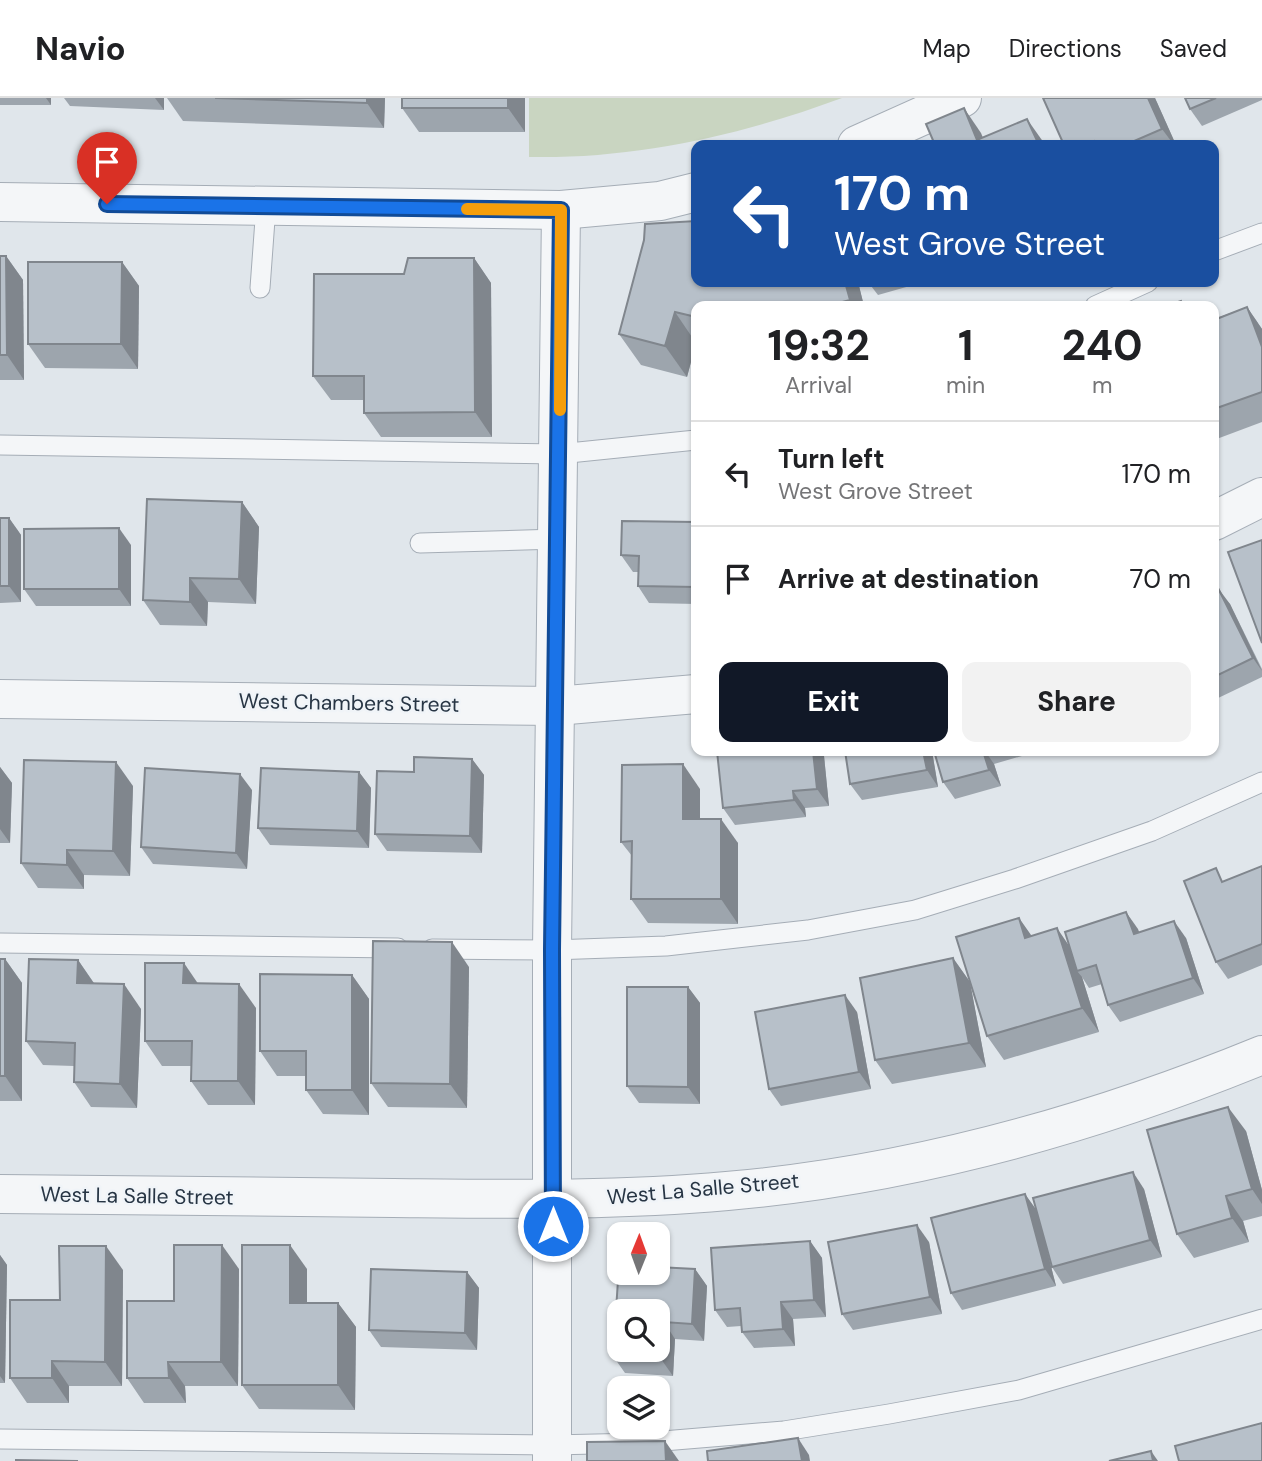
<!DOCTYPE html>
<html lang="en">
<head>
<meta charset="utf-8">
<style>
  :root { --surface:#fff; --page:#f2f2f2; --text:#202124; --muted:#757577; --line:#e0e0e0; --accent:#111827 }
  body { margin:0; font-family:"DM Sans",sans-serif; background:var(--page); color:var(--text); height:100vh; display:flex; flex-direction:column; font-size:26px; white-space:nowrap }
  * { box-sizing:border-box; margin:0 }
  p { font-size:23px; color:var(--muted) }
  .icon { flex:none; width:38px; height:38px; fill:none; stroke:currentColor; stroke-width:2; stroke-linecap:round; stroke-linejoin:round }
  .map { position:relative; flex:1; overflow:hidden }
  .sheet { position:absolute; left:691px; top:203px; width:528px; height:455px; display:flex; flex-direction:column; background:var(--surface); border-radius:14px; box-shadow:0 2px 5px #0004 }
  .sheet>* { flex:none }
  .hud { position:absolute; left:691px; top:42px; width:528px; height:147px; border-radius:14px; box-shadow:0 2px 5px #0004; background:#1a4fa0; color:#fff; overflow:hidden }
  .needle { width:46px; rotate:1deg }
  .tools { position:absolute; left:607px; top:1124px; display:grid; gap:14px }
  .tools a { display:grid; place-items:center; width:63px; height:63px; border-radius:14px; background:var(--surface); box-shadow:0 2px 5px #0004; font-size:35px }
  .pin { position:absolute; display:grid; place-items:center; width:60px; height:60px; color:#fff; margin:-72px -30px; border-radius:50% 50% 50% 0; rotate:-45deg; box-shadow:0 0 7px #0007 }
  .pin .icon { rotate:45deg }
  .me { position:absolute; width:77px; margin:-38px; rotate:0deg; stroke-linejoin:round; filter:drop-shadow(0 0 5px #0008) }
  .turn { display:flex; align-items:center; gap:24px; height:147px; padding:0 28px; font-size:32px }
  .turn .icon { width:91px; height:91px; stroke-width:2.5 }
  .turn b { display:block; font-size:49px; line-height:60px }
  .eta { display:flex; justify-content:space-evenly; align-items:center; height:119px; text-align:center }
  .eta b { font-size:42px; font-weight:700; line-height:49px }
  .primary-button { display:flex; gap:14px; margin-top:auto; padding:14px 28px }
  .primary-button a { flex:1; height:80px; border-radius:14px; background:var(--accent); color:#fff; font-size:28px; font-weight:700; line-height:80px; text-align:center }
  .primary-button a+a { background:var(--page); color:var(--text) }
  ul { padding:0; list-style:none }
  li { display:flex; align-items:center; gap:21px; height:105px; padding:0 28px; border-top:2px solid var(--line) }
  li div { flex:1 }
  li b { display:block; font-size:26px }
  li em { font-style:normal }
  header { display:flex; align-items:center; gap:42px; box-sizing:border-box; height:98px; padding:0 35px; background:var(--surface); border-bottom:2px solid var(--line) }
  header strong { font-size:33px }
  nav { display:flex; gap:38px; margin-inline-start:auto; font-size:24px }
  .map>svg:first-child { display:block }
  .green { fill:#c9d5c1 }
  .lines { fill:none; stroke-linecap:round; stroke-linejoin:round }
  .lane-casing { stroke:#a5adb6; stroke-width:21 }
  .street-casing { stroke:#a5adb6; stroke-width:40 }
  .lane { stroke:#f4f6f8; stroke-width:19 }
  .street { stroke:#f4f6f8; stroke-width:38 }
  .wall { fill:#9da5ad }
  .shaded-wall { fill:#80868d }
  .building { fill:#b7c0c9; stroke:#80868d; stroke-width:2; fill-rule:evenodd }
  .route-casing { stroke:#114b97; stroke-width:18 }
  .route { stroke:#1a73e8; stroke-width:12 }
  .slow { stroke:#f59e0b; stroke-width:12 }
  .labels { text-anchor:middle; stroke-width:5; stroke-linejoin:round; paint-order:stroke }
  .street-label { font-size:21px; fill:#273544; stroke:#f0f4f8 }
</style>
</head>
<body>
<header>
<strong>Navio</strong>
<nav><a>Map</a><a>Directions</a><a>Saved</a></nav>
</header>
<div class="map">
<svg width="1262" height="1363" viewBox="0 0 1262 1363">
  <rect width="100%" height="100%" fill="#e0e6eb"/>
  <path class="green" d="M529,0H842C742,37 636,61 529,59Z"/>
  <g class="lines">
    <defs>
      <g id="lane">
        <polyline points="1214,153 1262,135"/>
        <polyline points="260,190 266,108"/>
        <polyline points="1095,208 1148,184"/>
        <polyline points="0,347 559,356 696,342"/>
        <polyline points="420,445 558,441"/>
        <polyline points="0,845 398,850"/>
        <polyline points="432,851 552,852 666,848 808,832 915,812 1015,781 1152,733 1262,684"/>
        <polyline points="0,1341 552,1347 639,1345 784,1333 889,1316 1019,1292 1262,1221"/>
      </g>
      <g id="street">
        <polyline points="857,47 962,0"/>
        <polyline points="0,104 561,112 660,103 696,94"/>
        <polyline points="1214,423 1262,399"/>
        <polyline points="0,601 556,608 696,596"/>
        <path d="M0,1096C131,1098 262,1099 393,1100C504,1101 616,1103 727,1093C910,1077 1093,1026 1262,957"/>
        <polyline points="552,1363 552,852 561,112"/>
      </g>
    </defs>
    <use href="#lane" class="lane-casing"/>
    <use href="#street" class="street-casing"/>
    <use href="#lane" class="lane"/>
    <use href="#street" class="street"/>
  </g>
  <g class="wall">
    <rect x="0" y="0" width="51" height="7"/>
    <polygon points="64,0 164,0 164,12 70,8"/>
    <polygon points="167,0 385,0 384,30 183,23"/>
    <polygon points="402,0 525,0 525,34 419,34 402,10"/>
    <polygon points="1155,0 1176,47 1064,47"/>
    <polygon points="1185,0 1262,0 1262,2 1202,28 1190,11"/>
    <polygon points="644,142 858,184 864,208 696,208 696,245 687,279 641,267 619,236"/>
    <polygon points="0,158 6,158 23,182 24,282 0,282"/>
    <polygon points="474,160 491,185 492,339 381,339 364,315 364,302 331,302 313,278 404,176"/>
    <polygon points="122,164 139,188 138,271 45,270 28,246"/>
    <polygon points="868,184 924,184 878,197"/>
    <polygon points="1247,209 1262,231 1262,324 1214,342 1214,221"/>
    <polygon points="242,404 259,429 256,506 208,504 207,528 160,527 143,502"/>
    <polygon points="0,420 9,420 21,437 21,504 0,505"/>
    <polygon points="696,424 696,506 649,505 638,488 638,474 633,474 621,457"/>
    <polygon points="131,447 131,508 36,508 24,491"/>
    <polygon points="1214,491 1230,506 1262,571 1262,579 1214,602"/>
    <polygon points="717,653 820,653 824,658 829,708 805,710 806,719 735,727 723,710"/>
    <polygon points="932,653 938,689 862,702 850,686"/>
    <polygon points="934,653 1039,653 994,666 1001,688 955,701 943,684"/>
    <polygon points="472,661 484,677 482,755 387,753 375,736 414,674"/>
    <polygon points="0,669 12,685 10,745 0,745"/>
    <polygon points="359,674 371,690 369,750 270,747 258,730"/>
    <polygon points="133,688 130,778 84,777 84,791 38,790 21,765"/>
    <polygon points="700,691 700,721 738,745 738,826 648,825 631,801 632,758 621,744"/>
    <polygon points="252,692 247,771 153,766 141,749"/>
    <polygon points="1262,768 1262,867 1228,881 1216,864 1225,783"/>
    <polygon points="1126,814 1139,835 1186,840 1204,896 1120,924 1108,907 1102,886 1089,890 1082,879 1099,934 1004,962 987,938 970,885 986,969 892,986 875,962 953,860 970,884 1019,820 1031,838 1069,847"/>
    <polygon points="0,861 5,861 22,885 22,1003 0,1003"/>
    <polygon points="78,862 94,885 141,911 137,1010 91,1009 74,984 74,968 43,967 26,943"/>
    <polygon points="469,869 467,1010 388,1009 371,985"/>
    <polygon points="352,877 369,901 369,1017 323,1016 306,992 306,978 277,978 260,953"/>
    <polygon points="197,885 256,910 255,1007 208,1007 191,983 191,968 162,968 145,943"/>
    <polygon points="688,889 700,905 700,1006 639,1005 627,988"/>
    <polygon points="857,914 871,991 781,1008 769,991"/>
    <polygon points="1246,1033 1262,1092 1262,1118 1243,1123 1249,1144 1194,1160 1177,1136"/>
    <polygon points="1144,1091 1162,1159 1063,1186 1052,1169"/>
    <polygon points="1025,1096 1037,1113 1056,1188 962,1212 951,1195"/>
    <polygon points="810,1143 822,1160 826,1219 793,1221 795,1248 754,1250 742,1234 741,1228 727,1229 715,1212"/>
    <polygon points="929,1144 942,1216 853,1232 842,1216"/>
    <polygon points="0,1157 7,1167 5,1285 0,1285"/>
    <polygon points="239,1171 238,1288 185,1288 186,1305 144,1305 127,1280 174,1203"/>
    <polygon points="307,1171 307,1205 338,1205 356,1229 355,1312 259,1311 242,1287"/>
    <polygon points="695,1171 707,1188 704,1243 675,1241 673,1278 625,1275 613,1258"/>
    <polygon points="123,1172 122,1288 69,1288 69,1305 27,1305 10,1280 60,1202"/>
    <polygon points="467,1174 479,1190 477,1252 381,1249 369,1232"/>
  </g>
  <g class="shaded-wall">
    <polygon points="46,0 51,0 51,7"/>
    <polygon points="155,0 164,0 164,12"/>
    <polygon points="367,0 385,0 384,30 367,5"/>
    <polygon points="508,0 525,0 525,34 508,10"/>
    <polygon points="1148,0 1155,0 1176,47 1174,47 1162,31"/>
    <polygon points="964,10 981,35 986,47 977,42"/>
    <polygon points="1027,21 1044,45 1045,47 1039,47"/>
    <polygon points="6,158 23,182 24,282 7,257"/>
    <polygon points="474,160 491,185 492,339 475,314"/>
    <polygon points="122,164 139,188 138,271 121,246"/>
    <polygon points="845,184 858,184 864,208 854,208 850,202"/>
    <polygon points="1247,209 1262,231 1262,249"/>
    <polygon points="675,214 696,245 687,279 665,248"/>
    <polygon points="242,404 259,429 256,506 239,481"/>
    <polygon points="9,420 21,437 21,504 9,488"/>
    <polygon points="119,430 131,447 131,508 119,491"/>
    <polygon points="190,480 208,504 207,528 190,504"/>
    <polygon points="1218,490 1230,506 1262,573 1253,560"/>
    <polygon points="813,653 820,653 824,658 829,708 817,691"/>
    <polygon points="923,653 932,653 938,689 927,672"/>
    <polygon points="983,653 985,653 994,666 1001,688 989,672"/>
    <polygon points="472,661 484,677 482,755 470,738"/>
    <polygon points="116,664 133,688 130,778 113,753"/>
    <polygon points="683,666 700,691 700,745 683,721"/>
    <polygon points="0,669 12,685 10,745 0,731"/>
    <polygon points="359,674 371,690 369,750 357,733"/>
    <polygon points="240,676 252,692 247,771 236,755"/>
    <polygon points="793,693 805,710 806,719 794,702"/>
    <polygon points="721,721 738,745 738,826 721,801"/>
    <polygon points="67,752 84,777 84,791 67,767"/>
    <polygon points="1126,814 1138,831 1146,853 1134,836"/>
    <polygon points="1019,820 1036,844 1025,840"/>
    <polygon points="1174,823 1186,840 1204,896 1193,880"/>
    <polygon points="1057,830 1074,855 1077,873 1082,879 1099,934 1082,910"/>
    <polygon points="452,844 469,869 467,1010 450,986"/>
    <polygon points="953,860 970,884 986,969 969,945"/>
    <polygon points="5,861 22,885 22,1003 5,978"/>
    <polygon points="78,862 95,887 77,885"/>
    <polygon points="184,865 201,890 183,885"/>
    <polygon points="352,877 369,901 369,1017 352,992"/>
    <polygon points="124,886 141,911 137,1010 120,986"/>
    <polygon points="239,886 256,910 255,1007 238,983"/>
    <polygon points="688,889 700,905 700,1006 688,989"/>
    <polygon points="845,897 857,914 871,991 859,974"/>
    <polygon points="1228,1009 1246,1033 1262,1092 1262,1106 1252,1091"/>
    <polygon points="1133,1074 1144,1091 1162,1159 1150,1142"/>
    <polygon points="1025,1096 1037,1113 1056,1188 1045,1171"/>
    <polygon points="1226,1098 1243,1123 1249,1144 1232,1120"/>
    <polygon points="917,1127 929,1144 942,1216 930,1199"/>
    <polygon points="810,1143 822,1160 826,1219 814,1202"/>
    <polygon points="222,1147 239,1171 238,1288 221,1264"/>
    <polygon points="290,1147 307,1171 307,1229 290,1205"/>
    <polygon points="106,1148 123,1172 122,1288 105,1264"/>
    <polygon points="0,1157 7,1167 5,1285 0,1278"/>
    <polygon points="695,1171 707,1188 704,1243 692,1226"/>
    <polygon points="467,1174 479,1190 477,1252 465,1235"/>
    <polygon points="781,1204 793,1221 795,1248 783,1231"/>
    <polygon points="338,1205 356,1229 355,1312 338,1287"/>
    <polygon points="664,1224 675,1241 673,1278 661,1261"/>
    <polygon points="52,1263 69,1288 69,1305 52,1280"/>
    <polygon points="168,1264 185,1288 186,1305 169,1280"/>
    <polygon points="798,1340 809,1357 810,1363 802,1363"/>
    <polygon points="665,1343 679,1363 666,1363"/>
    <polygon points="1151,1353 1158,1363 1153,1363"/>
  </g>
  <g class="building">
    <polygon points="215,0 367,0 367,5"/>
    <rect x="402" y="0" width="106" height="10"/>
    <polygon points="1043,0 1148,0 1162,31 1125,47 1096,47 1094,43 1085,47 1064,47"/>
    <polygon points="1185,0 1216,0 1190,11"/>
    <polygon points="964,10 977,42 1027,21 1039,47 935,47 926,26"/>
    <polygon points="696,123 696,184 845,184 850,202 827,208 696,208 696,219 675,214 665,248 619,236 644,142 645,126"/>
    <polygon points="0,158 6,158 7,257 0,257"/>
    <polygon points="408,160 474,160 475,314 364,315 364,278 313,278 314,176 404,176"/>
    <polygon points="28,164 122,164 121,246 28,246"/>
    <polygon points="1181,203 1183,208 1166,208"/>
    <polygon points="1247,209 1262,249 1262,294 1214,311 1214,222"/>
    <polygon points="147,401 242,404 239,481 190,480 190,504 143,502"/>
    <rect x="0" y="420" width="9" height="68"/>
    <polygon points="622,423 696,424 696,489 638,488 639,458 621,457"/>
    <polygon points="119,430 119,491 24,491 24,431"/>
    <polygon points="1262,442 1262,545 1228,454"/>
    <polygon points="1218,490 1253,560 1214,579 1214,491"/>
    <polygon points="717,653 813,653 817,691 793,693 794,702 723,710"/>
    <polygon points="845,653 923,653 927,672 850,686"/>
    <polygon points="934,653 983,653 989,672 943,684"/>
    <polygon points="414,659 472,661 470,738 375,736 377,673 414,674"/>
    <polygon points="24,662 116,664 113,753 67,752 67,767 21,765"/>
    <polygon points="683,666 683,721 721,721 721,801 631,801 632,743 621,744 622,667"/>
    <polygon points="145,670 240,676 236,755 141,749"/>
    <polygon points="261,670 359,674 357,733 258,730"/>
    <polygon points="1262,768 1262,846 1216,864 1184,783 1216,770 1222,784"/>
    <polygon points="1126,814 1134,836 1174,823 1193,880 1108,907 1096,867 1077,873 1065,834"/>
    <polygon points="1019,820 1025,840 1057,830 1082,910 987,938 956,839"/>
    <polygon points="373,843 452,844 450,986 371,985"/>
    <polygon points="953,860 969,945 875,962 860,880"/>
    <rect x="0" y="861" width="5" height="117"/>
    <polygon points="29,861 78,862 77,885 124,886 120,986 74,984 75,945 26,943"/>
    <polygon points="145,865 184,865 183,885 239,886 238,983 191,983 192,943 145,943"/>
    <polygon points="260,876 352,877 352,992 306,992 306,953 260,953"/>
    <polygon points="627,889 688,889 688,989 627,988"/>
    <polygon points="845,897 859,974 769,991 755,914"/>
    <polygon points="1228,1009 1252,1091 1226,1098 1232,1120 1177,1136 1147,1032"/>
    <polygon points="1133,1074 1150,1142 1052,1169 1033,1100"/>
    <polygon points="1025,1096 1045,1171 951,1195 931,1120"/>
    <polygon points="917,1127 930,1199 842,1216 828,1144"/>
    <polygon points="810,1143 814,1202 781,1204 783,1231 742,1234 740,1210 715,1212 711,1150"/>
    <polygon points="174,1147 222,1147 221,1264 168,1264 169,1280 127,1280 127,1203 174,1203"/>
    <polygon points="242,1147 290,1147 290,1205 338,1205 338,1287 242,1287"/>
    <polygon points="59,1148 106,1148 105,1264 52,1263 52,1280 10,1280 10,1202 60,1202"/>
    <path d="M619,1167L620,1174H658V1169L695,1171L692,1226L664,1224L661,1261L613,1258ZM620,1213H658V1251H620Z"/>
    <polygon points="371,1171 467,1174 465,1235 369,1232"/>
    <polygon points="1262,1325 1262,1363 1179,1363 1175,1348"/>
    <polygon points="798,1340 802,1363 708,1363 707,1353"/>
    <polygon points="665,1343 666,1363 587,1363 587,1344"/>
    <polygon points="1151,1353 1153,1363 1109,1363"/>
    <polygon points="16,1362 78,1363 16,1363"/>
  </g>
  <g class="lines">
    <defs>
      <polyline id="route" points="107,106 561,112 552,852 553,1128"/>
    </defs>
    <use href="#route" class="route-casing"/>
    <use href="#route" class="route"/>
    <polyline class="slow" points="467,111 561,112 560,312"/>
  </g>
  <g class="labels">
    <g class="street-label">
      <text transform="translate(349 605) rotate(1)" y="7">West Chambers Street</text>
      <text transform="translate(703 1091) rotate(-5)" y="7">West La Salle Street</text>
      <text transform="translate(137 1098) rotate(1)" y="7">West La Salle Street</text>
    </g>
  </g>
</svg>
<div class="tools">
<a><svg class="needle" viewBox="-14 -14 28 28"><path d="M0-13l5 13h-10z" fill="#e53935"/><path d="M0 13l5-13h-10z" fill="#757577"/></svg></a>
<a><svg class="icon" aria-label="search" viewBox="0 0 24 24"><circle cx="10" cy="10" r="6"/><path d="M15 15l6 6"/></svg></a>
<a><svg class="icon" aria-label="layers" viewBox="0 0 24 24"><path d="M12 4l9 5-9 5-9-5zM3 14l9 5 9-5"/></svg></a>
</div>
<div class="pin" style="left:107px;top:106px;background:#d93025"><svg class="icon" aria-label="arrive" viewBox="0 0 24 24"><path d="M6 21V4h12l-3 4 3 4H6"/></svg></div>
<svg class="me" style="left:553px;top:1128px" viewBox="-20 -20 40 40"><circle r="17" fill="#1a73e8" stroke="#fff" stroke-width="3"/><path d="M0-11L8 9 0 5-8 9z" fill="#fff"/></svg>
<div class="hud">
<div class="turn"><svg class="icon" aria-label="left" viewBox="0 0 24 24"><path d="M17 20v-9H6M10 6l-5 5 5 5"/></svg><div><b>170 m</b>West Grove Street</div></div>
</div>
<section class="sheet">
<div class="eta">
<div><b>19:32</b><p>Arrival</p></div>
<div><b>1</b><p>min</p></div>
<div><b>240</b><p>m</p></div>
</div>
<ul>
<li><svg class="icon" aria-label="left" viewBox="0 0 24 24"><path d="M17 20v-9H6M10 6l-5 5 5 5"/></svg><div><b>Turn left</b><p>West Grove Street</p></div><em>170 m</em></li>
<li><svg class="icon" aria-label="arrive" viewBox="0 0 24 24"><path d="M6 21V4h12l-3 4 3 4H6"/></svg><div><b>Arrive at destination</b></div><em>70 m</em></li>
</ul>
<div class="primary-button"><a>Exit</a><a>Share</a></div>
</section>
</div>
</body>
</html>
